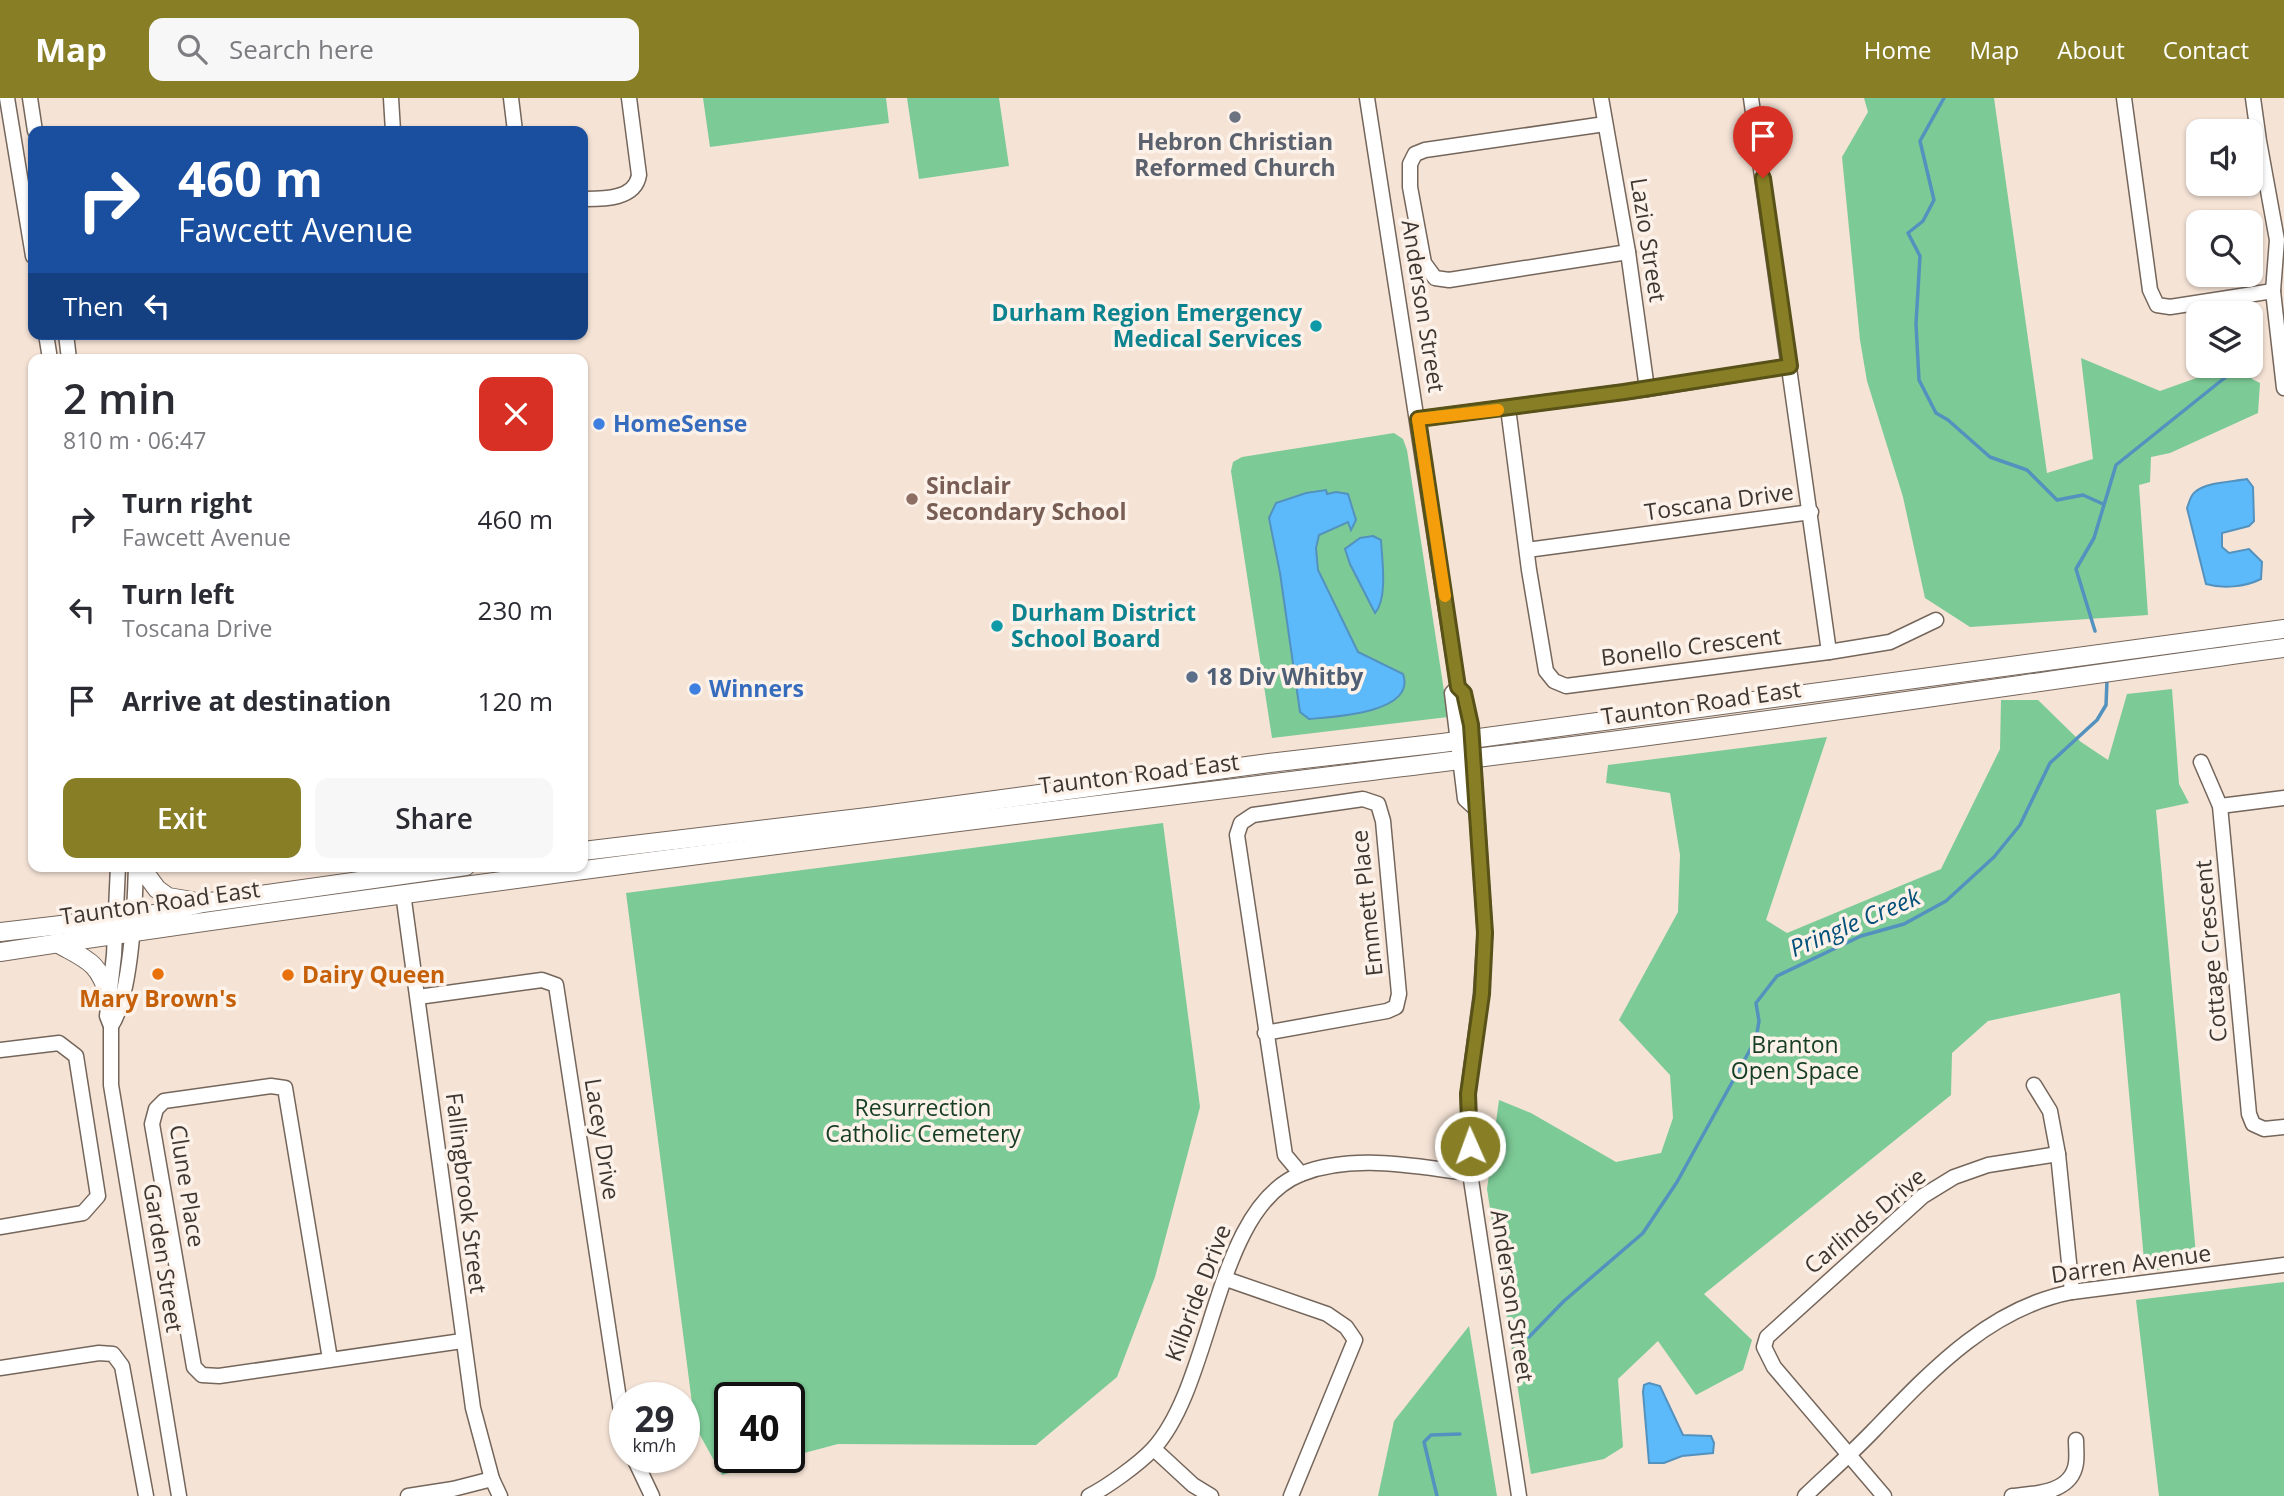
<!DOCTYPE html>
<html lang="en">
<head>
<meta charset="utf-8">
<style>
  :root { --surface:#fff; --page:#f7f7f7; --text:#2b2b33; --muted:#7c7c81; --accent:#877e25 }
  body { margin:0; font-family:"Open Sans",sans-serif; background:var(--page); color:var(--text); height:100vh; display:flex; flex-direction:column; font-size:26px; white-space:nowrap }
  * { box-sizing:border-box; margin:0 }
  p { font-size:23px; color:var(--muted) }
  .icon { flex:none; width:38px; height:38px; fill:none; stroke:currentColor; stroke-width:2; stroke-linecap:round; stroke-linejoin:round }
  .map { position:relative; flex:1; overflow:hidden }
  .drawer { position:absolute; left:28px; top:256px; width:560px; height:518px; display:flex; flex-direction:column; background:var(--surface); border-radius:14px; box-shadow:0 2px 5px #0004 }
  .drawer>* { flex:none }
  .hud { position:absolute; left:28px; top:28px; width:560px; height:214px; border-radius:14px; box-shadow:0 2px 5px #0004; background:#1a4fa0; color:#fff; overflow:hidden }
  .controls { position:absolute; left:2186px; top:21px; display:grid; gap:14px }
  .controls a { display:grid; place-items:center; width:77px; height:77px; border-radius:14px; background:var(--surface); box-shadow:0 2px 5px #0004; font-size:35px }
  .speed { position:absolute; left:609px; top:1284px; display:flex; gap:14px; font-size:35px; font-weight:700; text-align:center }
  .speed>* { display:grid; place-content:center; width:91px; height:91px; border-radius:50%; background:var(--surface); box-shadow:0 2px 5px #0004; line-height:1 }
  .speed small { font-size:18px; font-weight:400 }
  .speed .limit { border:4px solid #111; border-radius:10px; background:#fff; color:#111 }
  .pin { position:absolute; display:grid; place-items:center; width:60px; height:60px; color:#fff; margin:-72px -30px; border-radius:50% 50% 50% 0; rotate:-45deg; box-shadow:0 0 7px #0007 }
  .pin .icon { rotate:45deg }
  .me { position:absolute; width:77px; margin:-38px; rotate:358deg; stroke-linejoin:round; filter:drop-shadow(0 0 5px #0008) }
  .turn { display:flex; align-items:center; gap:24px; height:147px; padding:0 35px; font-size:32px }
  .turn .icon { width:91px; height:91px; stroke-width:2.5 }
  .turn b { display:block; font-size:49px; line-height:60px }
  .then { display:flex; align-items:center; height:66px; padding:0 35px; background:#0003; gap:14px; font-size:26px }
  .round { display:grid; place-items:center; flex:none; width:74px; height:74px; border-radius:14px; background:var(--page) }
  .headline { display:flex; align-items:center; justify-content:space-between; height:119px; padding:0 35px }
  h1 { font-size:42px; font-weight:600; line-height:52px }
  .primary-button { display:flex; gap:14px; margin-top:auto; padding:14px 35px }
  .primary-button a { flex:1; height:80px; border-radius:14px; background:var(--accent); color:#fff; font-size:28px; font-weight:600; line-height:80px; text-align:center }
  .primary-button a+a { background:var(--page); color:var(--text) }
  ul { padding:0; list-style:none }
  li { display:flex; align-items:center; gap:21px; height:91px; padding:0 35px }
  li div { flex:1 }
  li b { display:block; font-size:26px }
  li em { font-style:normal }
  header { display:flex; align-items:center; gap:42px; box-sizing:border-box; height:98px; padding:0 35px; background:var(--accent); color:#fff }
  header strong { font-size:33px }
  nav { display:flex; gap:38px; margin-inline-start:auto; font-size:24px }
  .search { width:490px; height:63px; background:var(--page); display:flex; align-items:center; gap:18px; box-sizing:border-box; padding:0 24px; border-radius:14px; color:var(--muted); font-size:26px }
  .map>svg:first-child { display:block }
  .green { fill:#7cca96 }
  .water { fill:#5cbafa; stroke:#5392be; stroke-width:2 }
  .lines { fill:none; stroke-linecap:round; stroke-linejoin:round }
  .stream { stroke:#5392be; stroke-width:3.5 }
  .minor-casing { stroke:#75665b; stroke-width:17 }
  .major-casing { stroke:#75665b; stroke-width:20 }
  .minor { stroke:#fff; stroke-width:14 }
  .major { stroke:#fff; stroke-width:18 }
  .route-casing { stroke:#585218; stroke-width:18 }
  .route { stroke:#877e25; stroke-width:12 }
  .slow { stroke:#f59e0b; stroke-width:12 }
  .worship-dot { fill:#6b7280; stroke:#fdf2ea; stroke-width:2.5 }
  .culture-dot { fill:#0f9aa8; stroke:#fdf2ea; stroke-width:2.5 }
  .shop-dot { fill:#3f7fe0; stroke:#fdf2ea; stroke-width:2.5 }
  .education-dot { fill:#8d6e63; stroke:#fdf2ea; stroke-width:2.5 }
  .service-dot { fill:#5c6f8a; stroke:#fdf2ea; stroke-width:2.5 }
  .food-dot { fill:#e8710a; stroke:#fdf2ea; stroke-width:2.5 }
  .labels { text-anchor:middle; stroke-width:7; stroke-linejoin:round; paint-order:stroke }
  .worship-label { font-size:23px; font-weight:bold; fill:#5b616d; stroke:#fdf2ea }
  .street-label { font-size:23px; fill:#3d3631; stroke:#fdf2ea }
  .culture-label { font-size:23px; font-weight:bold; fill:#0d838f; stroke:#fdf2ea; text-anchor:end }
  .shop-label { font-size:23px; font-weight:bold; fill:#366cbe; stroke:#fdf2ea; text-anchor:start }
  .education-label { font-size:23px; font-weight:bold; fill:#785e54; stroke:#fdf2ea; text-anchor:start }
  .service-label { font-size:23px; font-weight:bold; fill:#4e5e75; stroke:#fdf2ea; text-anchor:start }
  .food-label { font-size:23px; font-weight:bold; fill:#c56008; stroke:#fdf2ea; text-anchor:start }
  .park-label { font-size:23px; fill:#153e25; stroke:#fdf2ea }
  .water-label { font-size:24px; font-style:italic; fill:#03507a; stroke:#fdf2ea }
</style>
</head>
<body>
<header>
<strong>Map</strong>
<div class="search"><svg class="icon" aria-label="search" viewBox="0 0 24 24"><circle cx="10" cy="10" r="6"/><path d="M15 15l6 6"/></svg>Search here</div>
<nav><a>Home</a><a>Map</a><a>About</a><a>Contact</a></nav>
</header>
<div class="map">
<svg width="2284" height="1398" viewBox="0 0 2284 1398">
  <rect width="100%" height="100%" fill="#f5e3d6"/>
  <g class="green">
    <polygon points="703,0 886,0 889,25 710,49"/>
    <polygon points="907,0 999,0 1009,68 919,81"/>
    <polygon points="1864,0 1994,0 2047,375 2093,361 2081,260 2160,293 2230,268 2250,268 2252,281 2260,285 2258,315 2170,355 2151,359 2150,384 2139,387 2148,517 1970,529 1925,500 1903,399 1867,283 1860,242 1842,59 1868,14"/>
    <polygon points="1394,335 1403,341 1407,352 1448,619 1272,640 1231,373 1233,364 1242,359"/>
    <polygon points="2172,591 2179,686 2189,705 2156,712 2197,1168 2145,1173 2120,895 1988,923 1952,955 1951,997 1704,1196 1752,1242 1743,1272 1696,1297 1658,1243 1618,1281 1623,1349 1604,1361 1531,1376 1487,1091 1499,1002 1531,1015 1616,1064 1661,1055 1673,1020 1670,977 1619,922 1678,814 1680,757 1670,695 1606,685 1608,667 1827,639 1766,822 1787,835 1941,771 2000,651 2001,602 2038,602 2081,644 2108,662 2127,596"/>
    <polygon points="1163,725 1200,1009 1155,1179 1117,1279 1036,1347 838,1346 789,1359 789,1300 730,1300 730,1360 787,1360 722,1377 695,1328 626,795"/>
    <polygon points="2284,1184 2284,1398 2159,1398 2136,1202"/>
    <polygon points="1469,1228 1497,1398 1378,1398 1394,1323"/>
  </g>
  <g class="water">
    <path d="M2247,381L2253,389L2254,423L2249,428L2222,435V449L2229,455L2249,451L2262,464L2261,481C2245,489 2223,491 2206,486L2187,410C2189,405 2190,398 2195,394C2207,384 2231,384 2247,381Z"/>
    <path d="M1326,392L1327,396L1336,394L1348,396L1356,422L1351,432L1348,424L1319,437L1316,450L1318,472L1358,554L1403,576C1417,615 1333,619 1309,621L1300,614L1280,475L1269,420L1276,405L1306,395Z"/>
    <path d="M1373,438L1381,442C1382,462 1388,500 1375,515L1350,466L1345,451L1360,440Z"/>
    <polygon points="1649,1285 1660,1288 1683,1337 1711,1338 1714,1345 1713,1355 1682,1358 1664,1365 1649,1365 1643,1294 1644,1287"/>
  </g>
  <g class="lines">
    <g class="stream">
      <polyline points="1944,0 1920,43 1934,102 1923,123 1908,135 1920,158 1916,226 1919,282 1936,315 1948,322 1990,359 2027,372 2057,402 2083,397 2103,406"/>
      <polyline points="2095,533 2076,471 2094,440 2116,367 2232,274"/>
      <polyline points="1529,1239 1564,1203 1643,1135 1677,1084 1756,941 1759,923 1756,905 1777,878 1861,838 1904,826 1946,803 1994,759 2020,727 2050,665 2097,622 2106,607 2107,582"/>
      <polyline points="1437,1398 1424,1344 1431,1337 1460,1336"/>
    </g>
    <defs>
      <g id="minor">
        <polyline points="7,0 33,158"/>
        <polyline points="30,0 35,33"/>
        <polyline points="391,0 393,33"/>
        <polyline points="511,0 515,33"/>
        <polyline points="1367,0 1458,589 1464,595 1471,627 1485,835 1481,896 1468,996 1470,1075 1519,1398"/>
        <polyline points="1601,0 1628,154 1647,291"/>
        <polyline points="1751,0 1829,554"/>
        <polyline points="2124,0 2150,192 2157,207 2170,209 2273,193"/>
        <polyline points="2253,0 2259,43 2277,142 2273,193 2284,290"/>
        <polyline points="1605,26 1425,52 1415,56 1410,66 1410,89 1424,165 1435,180 1449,182 1628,154"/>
        <path d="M583,101C602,101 635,102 639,77L629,0"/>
        <polyline points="46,236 50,261"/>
        <polyline points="66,236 69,261"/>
        <polyline points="1508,310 1529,472 1546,573 1554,583 1566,588 1829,554 1890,544 1936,522"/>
        <polyline points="1418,321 1647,291 1790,268"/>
        <polyline points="1527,452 1811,414"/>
        <polyline points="1458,589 1452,595 1465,701 1476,711"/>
        <polyline points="2201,664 2220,708 2249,1016 2253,1026 2264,1031 2284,1029"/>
        <polyline points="2220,708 2284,700"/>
        <polyline points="118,768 114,857 107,918 111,928 111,987 179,1398"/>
        <polyline points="403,795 473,1310 492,1381 500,1398"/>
        <polyline points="418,899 542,882 556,887 625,1340"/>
        <path d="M111,928C131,899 135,806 136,768"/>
        <polyline points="1265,935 1387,913 1396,909 1399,896 1383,723 1378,706 1363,701 1253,717 1241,725 1237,737 1285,1057 1301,1076"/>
        <polyline points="0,952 59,945 76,958 98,1098 83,1115 0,1129"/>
        <polyline points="2034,987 2050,1013 2058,1056 2072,1194"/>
        <polyline points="1226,1181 1327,1216 1346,1229 1355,1242 1291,1398"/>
        <polyline points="330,1261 285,990 271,988 164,1003 156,1011 152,1026 194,1269 202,1277 219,1278 462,1243"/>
        <polyline points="0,1270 99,1255 113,1256 122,1268 146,1398"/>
        <polyline points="1154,1351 1193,1387 1211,1398"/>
        <polyline points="634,1360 652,1398"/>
        <polyline points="408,1398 453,1391 492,1381"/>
        <path d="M1089,1398C1107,1389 1139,1366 1153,1351C1214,1285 1214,1110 1301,1076C1354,1055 1416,1069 1470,1075"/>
        <path d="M1805,1398C1828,1376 1852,1355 1874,1332C1931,1273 1989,1210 2072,1194L2284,1167"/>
        <polyline points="1884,1398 1774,1269 1764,1249 1767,1239 1923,1098 1954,1079 1988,1067 2058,1056"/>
        <path d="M2012,1398C2035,1396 2072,1395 2076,1365C2077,1358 2076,1349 2076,1342"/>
      </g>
      <g id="major">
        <polyline points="583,753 876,718 1269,665 1442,645 2284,531"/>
        <polyline points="140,768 157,791 168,799 192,803"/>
        <polyline points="0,834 155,816 203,805 466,768"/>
        <path d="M57,845C87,862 98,863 109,898"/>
        <path d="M0,854C496,779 994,720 1492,658C1757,626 2020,586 2284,550"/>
      </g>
    </defs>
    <use href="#minor" class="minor-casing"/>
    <use href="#major" class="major-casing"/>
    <use href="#minor" class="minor"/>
    <use href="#major" class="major"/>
  </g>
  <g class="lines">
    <defs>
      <polyline id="route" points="1470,1048 1468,996 1482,896 1485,835 1471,627 1464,595 1458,589 1418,321 1624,294 1790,268 1763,80"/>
    </defs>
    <use href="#route" class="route-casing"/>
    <use href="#route" class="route"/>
    <polyline class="slow" points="1445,498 1418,321 1498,312"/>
  </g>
  <circle class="worship-dot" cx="1235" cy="19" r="7"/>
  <g class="culture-dot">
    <circle cx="1316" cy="228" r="7"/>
    <circle cx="997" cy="528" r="7"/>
  </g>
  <g class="shop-dot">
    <circle cx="599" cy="326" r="7"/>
    <circle cx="695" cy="591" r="7"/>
  </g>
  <circle class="education-dot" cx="912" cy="401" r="7"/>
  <circle class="service-dot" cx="1192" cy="579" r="7"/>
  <g class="food-dot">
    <circle cx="158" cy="876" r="7"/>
    <circle cx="288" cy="877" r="7"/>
  </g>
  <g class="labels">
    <g class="worship-label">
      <text x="1235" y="52">Hebron Christian<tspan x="1235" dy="26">Reformed Church</tspan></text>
    </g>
    <g class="street-label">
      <text transform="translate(1648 142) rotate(81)" y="8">Lazio Street</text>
      <text transform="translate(1423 208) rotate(81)" y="8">Anderson Street</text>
      <text transform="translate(1719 404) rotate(-8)" y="8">Toscana Drive</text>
      <text transform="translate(1691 549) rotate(-7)" y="8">Bonello Crescent</text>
      <text transform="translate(1701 605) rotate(-8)" y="8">Taunton Road East</text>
      <text transform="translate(1139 676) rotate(-7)" y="8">Taunton Road East</text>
      <text transform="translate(160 805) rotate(-8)" y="8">Taunton Road East</text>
      <text transform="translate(1367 805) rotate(-96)" y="8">Emmett Place</text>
      <text transform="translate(2211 853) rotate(-95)" y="8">Cottage Crescent</text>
      <text transform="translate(602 1041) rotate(81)" y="8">Lacey Drive</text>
      <text transform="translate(187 1088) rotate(81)" y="8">Clune Place</text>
      <text transform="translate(466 1095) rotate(83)" y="8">Fallingbrook Street</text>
      <text transform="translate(1865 1123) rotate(-40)" y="8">Carlinds Drive</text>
      <text transform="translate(163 1160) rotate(81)" y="8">Garden Street</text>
      <text transform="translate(2131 1166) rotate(-8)" y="8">Darren Avenue</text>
      <text transform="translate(1198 1195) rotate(-69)" y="8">Kilbride Drive</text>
      <text transform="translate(1512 1198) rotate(81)" y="8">Anderson Street</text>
    </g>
    <g class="culture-label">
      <text x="1302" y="223">Durham Region Emergency<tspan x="1302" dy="26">Medical Services</tspan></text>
      <text x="1011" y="523" text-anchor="start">Durham District<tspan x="1011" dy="26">School Board</tspan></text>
    </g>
    <g class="shop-label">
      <text x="613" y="334">HomeSense</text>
      <text x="709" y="599">Winners</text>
    </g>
    <g class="education-label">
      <text x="926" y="396">Sinclair<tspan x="926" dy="26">Secondary School</tspan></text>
    </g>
    <g class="service-label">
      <text x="1206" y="587">18 Div Whitby</text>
    </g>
    <g class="food-label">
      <text x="302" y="885">Dairy Queen</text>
      <text x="158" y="909" text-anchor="middle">Mary Brown's</text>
    </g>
    <g class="park-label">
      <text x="1795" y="955">Branton<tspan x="1795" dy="26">Open Space</tspan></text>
      <text x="923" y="1018">Resurrection<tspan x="923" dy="26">Catholic Cemetery</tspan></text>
    </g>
    <g class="water-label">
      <text transform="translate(1855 825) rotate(-23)" y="8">Pringle Creek</text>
    </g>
  </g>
</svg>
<div class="controls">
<a><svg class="icon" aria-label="sound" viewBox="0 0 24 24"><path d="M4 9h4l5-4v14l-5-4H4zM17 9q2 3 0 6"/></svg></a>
<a><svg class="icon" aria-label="search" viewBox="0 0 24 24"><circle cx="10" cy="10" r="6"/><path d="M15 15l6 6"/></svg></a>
<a><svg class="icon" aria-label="layers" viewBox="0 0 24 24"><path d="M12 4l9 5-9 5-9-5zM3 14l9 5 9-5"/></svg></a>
</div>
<div class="speed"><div>29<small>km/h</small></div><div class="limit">40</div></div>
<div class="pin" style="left:1763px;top:80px;background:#d93025"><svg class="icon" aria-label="arrive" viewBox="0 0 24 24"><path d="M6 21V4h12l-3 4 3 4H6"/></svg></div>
<svg class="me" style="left:1470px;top:1048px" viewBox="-20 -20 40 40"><circle r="17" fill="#877e25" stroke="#fff" stroke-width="3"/><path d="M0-11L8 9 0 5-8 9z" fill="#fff"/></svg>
<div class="hud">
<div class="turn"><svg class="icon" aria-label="right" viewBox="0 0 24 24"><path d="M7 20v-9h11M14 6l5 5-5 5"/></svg><div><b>460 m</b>Fawcett Avenue</div></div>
<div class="then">Then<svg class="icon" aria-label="left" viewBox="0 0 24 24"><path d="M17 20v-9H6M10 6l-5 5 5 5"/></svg></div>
</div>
<section class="drawer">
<div class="headline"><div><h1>2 min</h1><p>810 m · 06:47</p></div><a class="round" style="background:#d93025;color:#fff"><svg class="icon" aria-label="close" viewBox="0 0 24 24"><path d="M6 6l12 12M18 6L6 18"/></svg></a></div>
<ul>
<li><svg class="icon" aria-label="right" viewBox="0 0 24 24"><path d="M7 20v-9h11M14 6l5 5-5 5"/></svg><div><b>Turn right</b><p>Fawcett Avenue</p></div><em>460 m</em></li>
<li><svg class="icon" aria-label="left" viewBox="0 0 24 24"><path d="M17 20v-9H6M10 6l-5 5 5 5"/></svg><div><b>Turn left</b><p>Toscana Drive</p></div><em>230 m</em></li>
<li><svg class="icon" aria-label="arrive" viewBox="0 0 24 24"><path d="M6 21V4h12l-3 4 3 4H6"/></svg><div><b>Arrive at destination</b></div><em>120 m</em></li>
</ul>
<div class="primary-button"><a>Exit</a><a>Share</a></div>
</section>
</div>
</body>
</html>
